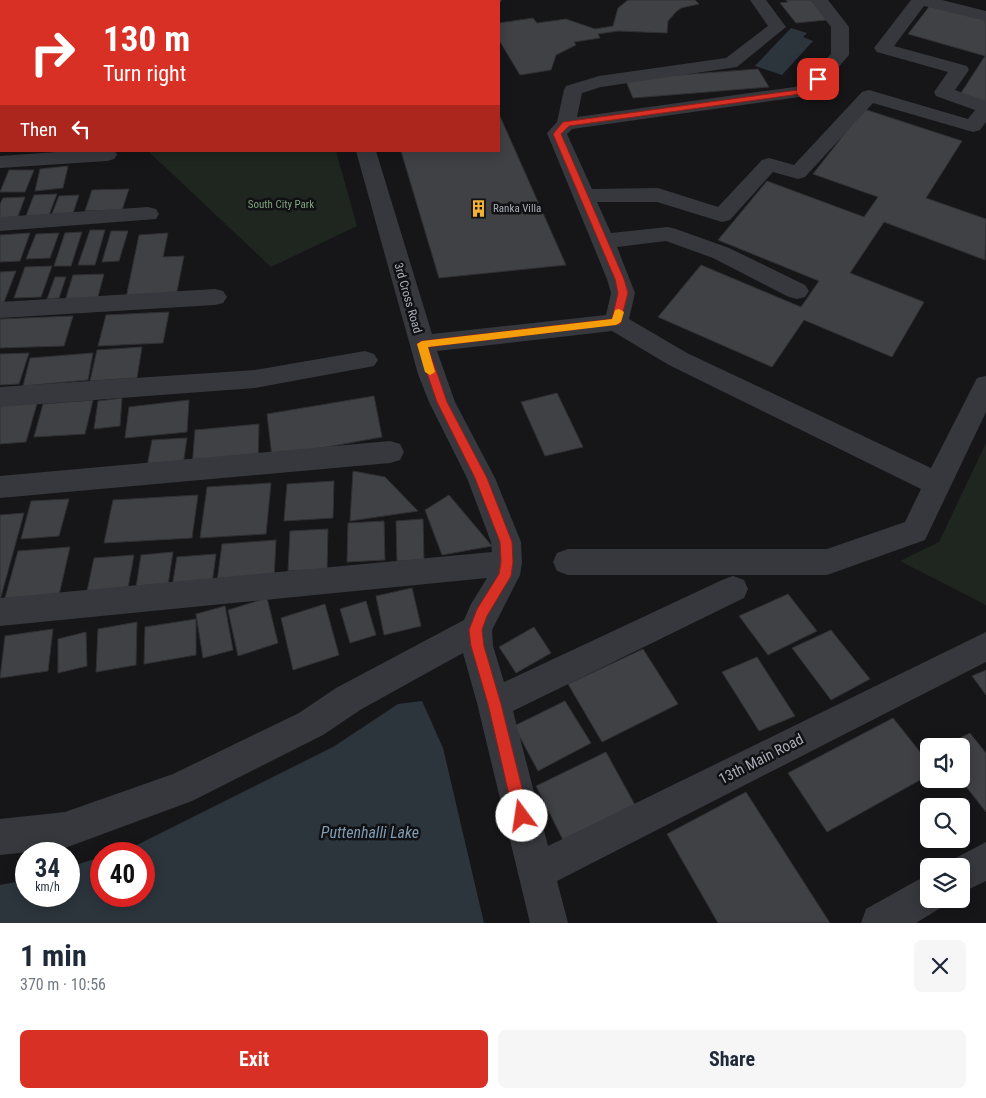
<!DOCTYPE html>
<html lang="en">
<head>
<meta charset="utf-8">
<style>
  :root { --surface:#fff; --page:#f6f6f7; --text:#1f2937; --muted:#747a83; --accent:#d93025 }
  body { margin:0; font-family:"Roboto Condensed",sans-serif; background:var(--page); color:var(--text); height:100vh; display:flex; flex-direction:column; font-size:19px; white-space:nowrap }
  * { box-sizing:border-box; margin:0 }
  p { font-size:16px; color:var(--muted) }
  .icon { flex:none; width:28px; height:28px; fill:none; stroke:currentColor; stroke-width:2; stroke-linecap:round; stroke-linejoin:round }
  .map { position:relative; height:923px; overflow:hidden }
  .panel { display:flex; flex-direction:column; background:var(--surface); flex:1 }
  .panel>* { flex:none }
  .guide { position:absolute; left:0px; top:0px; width:500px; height:152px; box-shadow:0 2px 12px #0003; background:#d93025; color:#fff; overflow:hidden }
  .buttons { position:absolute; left:920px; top:738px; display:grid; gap:10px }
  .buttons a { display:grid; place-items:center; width:50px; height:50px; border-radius:8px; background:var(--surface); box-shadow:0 2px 12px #0003; font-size:25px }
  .speed { position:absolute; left:15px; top:842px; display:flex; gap:10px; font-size:25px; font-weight:700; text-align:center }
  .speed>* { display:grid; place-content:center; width:65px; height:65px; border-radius:50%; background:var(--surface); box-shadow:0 2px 12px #0003; line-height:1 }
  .speed small { font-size:12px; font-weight:400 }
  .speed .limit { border:8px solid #d22; background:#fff; color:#111 }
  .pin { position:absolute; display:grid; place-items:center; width:42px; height:42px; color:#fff; margin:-21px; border-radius:10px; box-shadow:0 2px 8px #0006 }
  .me { position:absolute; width:55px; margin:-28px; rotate:346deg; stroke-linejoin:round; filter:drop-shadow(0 0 4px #0008) }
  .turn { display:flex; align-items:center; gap:18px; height:105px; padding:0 20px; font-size:22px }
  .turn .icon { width:65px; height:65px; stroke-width:2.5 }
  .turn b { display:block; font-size:35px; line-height:42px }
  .then { display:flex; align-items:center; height:48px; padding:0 20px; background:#0003; gap:10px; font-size:19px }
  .round { display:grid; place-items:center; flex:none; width:52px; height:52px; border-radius:8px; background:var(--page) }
  .overview { display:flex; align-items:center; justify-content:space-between; height:85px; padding:0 20px }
  h1 { font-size:30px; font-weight:700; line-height:38px }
  .button { display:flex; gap:10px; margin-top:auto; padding:10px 20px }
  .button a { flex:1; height:58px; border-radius:8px; background:var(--accent); color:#fff; font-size:20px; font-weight:700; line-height:58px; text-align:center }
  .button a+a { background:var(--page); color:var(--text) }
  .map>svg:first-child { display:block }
  .green { fill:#1e261f }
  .water { fill:#2c353c }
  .building { fill:#404145; stroke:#303034 }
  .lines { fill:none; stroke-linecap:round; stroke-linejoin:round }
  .minor { fill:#37383d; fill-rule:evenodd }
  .route { fill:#d93025; stroke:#8d1f18 }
  .slow { fill:#f59e0b }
  .labels { text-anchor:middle; stroke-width:5; stroke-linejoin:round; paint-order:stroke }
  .far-park-label { font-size:11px; fill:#7fa381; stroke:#111113 }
  .far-poi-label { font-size:11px; fill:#a8adb8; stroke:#111113; text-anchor:start }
  .street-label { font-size:12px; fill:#a8adb8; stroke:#111113 }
  .near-street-label { font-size:15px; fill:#a8adb8; stroke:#111113 }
  .near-water-label { font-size:16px; font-style:italic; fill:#7f9bb3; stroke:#111113 }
</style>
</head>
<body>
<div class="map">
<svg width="986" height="923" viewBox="0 0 986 923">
  <rect width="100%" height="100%" fill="#161618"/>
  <g class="green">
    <polygon points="15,0 295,0 295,1 17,1"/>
    <polygon points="148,151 336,151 357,226 271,267"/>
    <polygon points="986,443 986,605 900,561 939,542"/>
  </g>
  <g class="water">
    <polygon points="791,28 807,33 803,37 813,41 782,75 755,66"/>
    <polygon points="422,701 443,748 484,923 0,923 0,885 26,880 26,896 69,896 69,867 101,857 101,896 144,896 144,854 112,854 133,847 333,747 398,704"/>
  </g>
  <g class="building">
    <polygon points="628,0 695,0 699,4 681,8 676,12 668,21 667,33 618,31 598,34 600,38 574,42 576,45 556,55 551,70 520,75 499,40 499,23 533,18 537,23 566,19 595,29 613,26 618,8"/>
    <polygon points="786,0 811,0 827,20 796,23 780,3 788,2"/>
    <polygon points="932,3 986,18 986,104 959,96 985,56 908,34"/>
    <polygon points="758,69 769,87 633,98 625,79"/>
    <polygon points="864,109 962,141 926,198 986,219 985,260 884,222 850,273 924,302 892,357 804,320 772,367 658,317 701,265 801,307 819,281 718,240 767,181 864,217 878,197 813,174"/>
    <polygon points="499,114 566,265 439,278 401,151 499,151"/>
    <polygon points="68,166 63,188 35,191 40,169"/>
    <polygon points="9,170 34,170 25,192 0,192"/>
    <polygon points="129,189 122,210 85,211 92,190"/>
    <polygon points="57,194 49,215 26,216 34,195"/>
    <polygon points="79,195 73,213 52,214 59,196"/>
    <polygon points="25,197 17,219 0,220 0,204 3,198"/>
    <polygon points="90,230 105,230 95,265 78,265"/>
    <polygon points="111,231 128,231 119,261 102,262"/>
    <polygon points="82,232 71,266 54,266 65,233"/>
    <polygon points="30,233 20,261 0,262 0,235"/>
    <polygon points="59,233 50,258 26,259 36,234"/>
    <polygon points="168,233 163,257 184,256 176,296 126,298 139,235"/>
    <polygon points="52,266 41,297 14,298 25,267"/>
    <polygon points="16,271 4,302 0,302 0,272"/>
    <polygon points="104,274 97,300 65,301 73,275"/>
    <polygon points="55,277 66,277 59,298 47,299"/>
    <polygon points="169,312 163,343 98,346 106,315"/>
    <polygon points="73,316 64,346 0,348 0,319"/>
    <polygon points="142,347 137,378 90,381 97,350"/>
    <polygon points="29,353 19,384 0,385 0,354"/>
    <polygon points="93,353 88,380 23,386 30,358"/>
    <polygon points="557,393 583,447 545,456 521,402"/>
    <polygon points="374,396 382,437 272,457 267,414"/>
    <polygon points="122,398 120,426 94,429 98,401"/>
    <polygon points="38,400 26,442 0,444 0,402"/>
    <polygon points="93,400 85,434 34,437 43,404"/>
    <polygon points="189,400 187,432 125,438 129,407"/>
    <polygon points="259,424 258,461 192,468 195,430"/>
    <polygon points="187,438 183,465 147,467 152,440"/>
    <polygon points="353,471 385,477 418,511 350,521"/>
    <polygon points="334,481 333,518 284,521 287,484"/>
    <polygon points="271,483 266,534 200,538 207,487"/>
    <polygon points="198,495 192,538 104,543 113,500"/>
    <polygon points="449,495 492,546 442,555 425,510"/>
    <polygon points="69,499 59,536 21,539 31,501"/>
    <polygon points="24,513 0,600 0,515"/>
    <polygon points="423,519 424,560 397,561 396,521"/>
    <polygon points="384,521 385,560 347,562 348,523"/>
    <polygon points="328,529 327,569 288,571 290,531"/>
    <polygon points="276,540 274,579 217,582 222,544"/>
    <polygon points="70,547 59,595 5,598 18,551"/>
    <polygon points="173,552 168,585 136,587 141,555"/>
    <polygon points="216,554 212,584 172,587 177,557"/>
    <polygon points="134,555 127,593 86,596 94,558"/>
    <polygon points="412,588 421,626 384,635 376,596"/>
    <polygon points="788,594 817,631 768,655 739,616"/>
    <polygon points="267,598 278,643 238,656 228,610"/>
    <polygon points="366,601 376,635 350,643 340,609"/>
    <polygon points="325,604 339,655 293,670 281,618"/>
    <polygon points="225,606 233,650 203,658 196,614"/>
    <polygon points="196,619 196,655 144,664 145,627"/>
    <polygon points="137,622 136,665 96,672 98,629"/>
    <polygon points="534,627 551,653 516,673 499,647"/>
    <polygon points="53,629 48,671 0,678 5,636"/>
    <polygon points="831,630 870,679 831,700 792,648"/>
    <polygon points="86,632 87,666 58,673 58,639"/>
    <polygon points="643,649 678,704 602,742 568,684"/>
    <polygon points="757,657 795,716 759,731 722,672"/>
    <polygon points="986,670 986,695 972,676"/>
    <polygon points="565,701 591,743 538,771 514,726"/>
    <polygon points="893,718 929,763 929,775 827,832 788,773"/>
    <polygon points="970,733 986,753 986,812 960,779 961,779 961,746 944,746"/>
    <polygon points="606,752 635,805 563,840 536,786"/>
    <polygon points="746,792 830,923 718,923 667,834"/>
  </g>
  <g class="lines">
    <g class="minor">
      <rect x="311" y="0" width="16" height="1"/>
      <rect x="420" y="0" width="19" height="1"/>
      <polygon points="478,0 502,0 499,4 499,1"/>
      <polygon points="750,0 766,0 786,27 737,67 601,87 582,93 577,117 801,86 831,54 831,27 811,0 828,0 846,23 849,27 849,55 814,95 572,129 567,134 592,189 658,188 718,207 762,160 769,158 794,165 862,92 869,90 968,119 975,110 936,96 934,92 948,72 877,52 874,48 911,0 942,0 986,11 986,21 924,6 894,46 967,66 969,70 955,90 986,101 986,122 980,130 973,132 873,103 805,177 798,179 773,172 730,220 722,222 657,202 597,202 611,233 668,227 676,229 729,248 805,285 809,291 805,297 797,299 789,297 713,258 666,241 617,247 635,293 629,319 687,353 931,468 977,378 986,376 986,412 925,540 827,575 568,575 557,571 553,562 557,553 568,549 827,549 905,522 921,489 669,365 612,331 437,351 455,402 495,478 521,542 522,563 520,575 492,630 493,646 504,682 722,580 733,576 744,580 748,589 744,598 513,711 548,846 986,632 986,662 557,881 568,923 530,923 477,703 463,653 360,710 323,735 192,801 65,848 0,855 0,819 65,812 173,774 299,713 336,688 464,620 471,604 487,578 0,626 0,598 492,552 491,542 467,478 429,402 418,374 356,151 376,151 432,334 606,315 611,293 607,279 547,133 557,122 564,90 566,86 599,76 726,58 768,26"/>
      <rect x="0" y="57" width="1" height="10"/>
      <rect x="0" y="107" width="1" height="12"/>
      <polygon points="71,151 115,151 117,155 114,159 107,161 0,168 0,156"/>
      <polygon points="148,207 156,209 159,214 156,219 0,231 0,217"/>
      <polygon points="215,289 223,291 227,297 223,303 215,305 0,318 0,302"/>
      <polygon points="365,351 374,354 378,360 374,366 255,388 0,407 0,387 255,370"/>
      <polygon points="390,441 400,444 404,452 400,460 390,463 0,498 0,476"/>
      <polygon points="986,842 986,881 961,893 961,866 946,866 948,862"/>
      <polygon points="929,875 929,899 946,899 942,907 916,923 861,923 866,909 916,881"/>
    </g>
  </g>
  <polygon class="route" points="815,77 822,79 807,93 569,126 561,134 624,279 628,293 620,324 428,347 447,402 487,478 512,542 513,562 511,576 487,616 482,630 484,646 501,704 529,816 527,821 522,823 516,821 514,816 488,704 471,646 469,630 477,609 499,574 501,562 500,542 475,478 437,402 417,344 422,341 612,319 618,293 615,279 553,134 563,122 805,89"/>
  <polygon class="slow" points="619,309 624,312 621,322 616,325 428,347 435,372 430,375 425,372 417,344 422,341 612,319 615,310"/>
  <defs>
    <symbol id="building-bare" viewBox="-9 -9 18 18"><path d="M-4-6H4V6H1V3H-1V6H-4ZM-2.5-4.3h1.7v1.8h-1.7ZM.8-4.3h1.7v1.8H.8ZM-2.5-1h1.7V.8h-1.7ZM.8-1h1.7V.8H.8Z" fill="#f2b134" stroke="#111113" stroke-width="2.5" paint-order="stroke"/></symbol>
  </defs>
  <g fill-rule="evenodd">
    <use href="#building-bare" x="466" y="196" width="25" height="25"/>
  </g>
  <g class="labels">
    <g class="far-park-label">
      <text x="281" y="208">South City Park</text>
    </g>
    <g class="far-poi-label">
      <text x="493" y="212">Ranka Villa</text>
    </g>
    <g class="street-label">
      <text transform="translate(408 298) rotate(74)" y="4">3rd Cross Road</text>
    </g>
    <g class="near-street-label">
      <text transform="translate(761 759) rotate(-27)" y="5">13th Main Road</text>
    </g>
    <g class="near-water-label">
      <text x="370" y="838">Puttenhalli Lake</text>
    </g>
  </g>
</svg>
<div class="buttons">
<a><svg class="icon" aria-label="sound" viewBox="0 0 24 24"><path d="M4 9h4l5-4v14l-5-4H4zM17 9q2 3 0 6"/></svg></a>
<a><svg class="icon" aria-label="search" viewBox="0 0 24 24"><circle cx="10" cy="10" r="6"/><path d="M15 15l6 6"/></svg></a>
<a><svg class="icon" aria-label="layers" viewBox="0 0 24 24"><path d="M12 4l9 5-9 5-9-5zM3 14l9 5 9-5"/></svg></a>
</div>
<div class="speed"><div>34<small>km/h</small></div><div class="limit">40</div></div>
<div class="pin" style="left:818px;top:79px;background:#d93025"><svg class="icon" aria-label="arrive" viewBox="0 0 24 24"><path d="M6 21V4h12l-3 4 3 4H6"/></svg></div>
<svg class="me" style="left:522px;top:816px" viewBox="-20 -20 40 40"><circle r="19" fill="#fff"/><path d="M0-13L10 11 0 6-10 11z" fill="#d93025"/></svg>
<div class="guide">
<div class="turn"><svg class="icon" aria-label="right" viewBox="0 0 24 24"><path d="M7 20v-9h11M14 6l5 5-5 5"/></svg><div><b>130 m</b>Turn right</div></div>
<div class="then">Then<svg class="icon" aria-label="left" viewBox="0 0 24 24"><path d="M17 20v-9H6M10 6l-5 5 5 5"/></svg></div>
</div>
</div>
<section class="panel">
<div class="overview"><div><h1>1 min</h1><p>370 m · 10:56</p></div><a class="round"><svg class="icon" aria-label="close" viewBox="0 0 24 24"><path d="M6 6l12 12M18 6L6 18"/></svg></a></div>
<div class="button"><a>Exit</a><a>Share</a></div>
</section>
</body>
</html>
